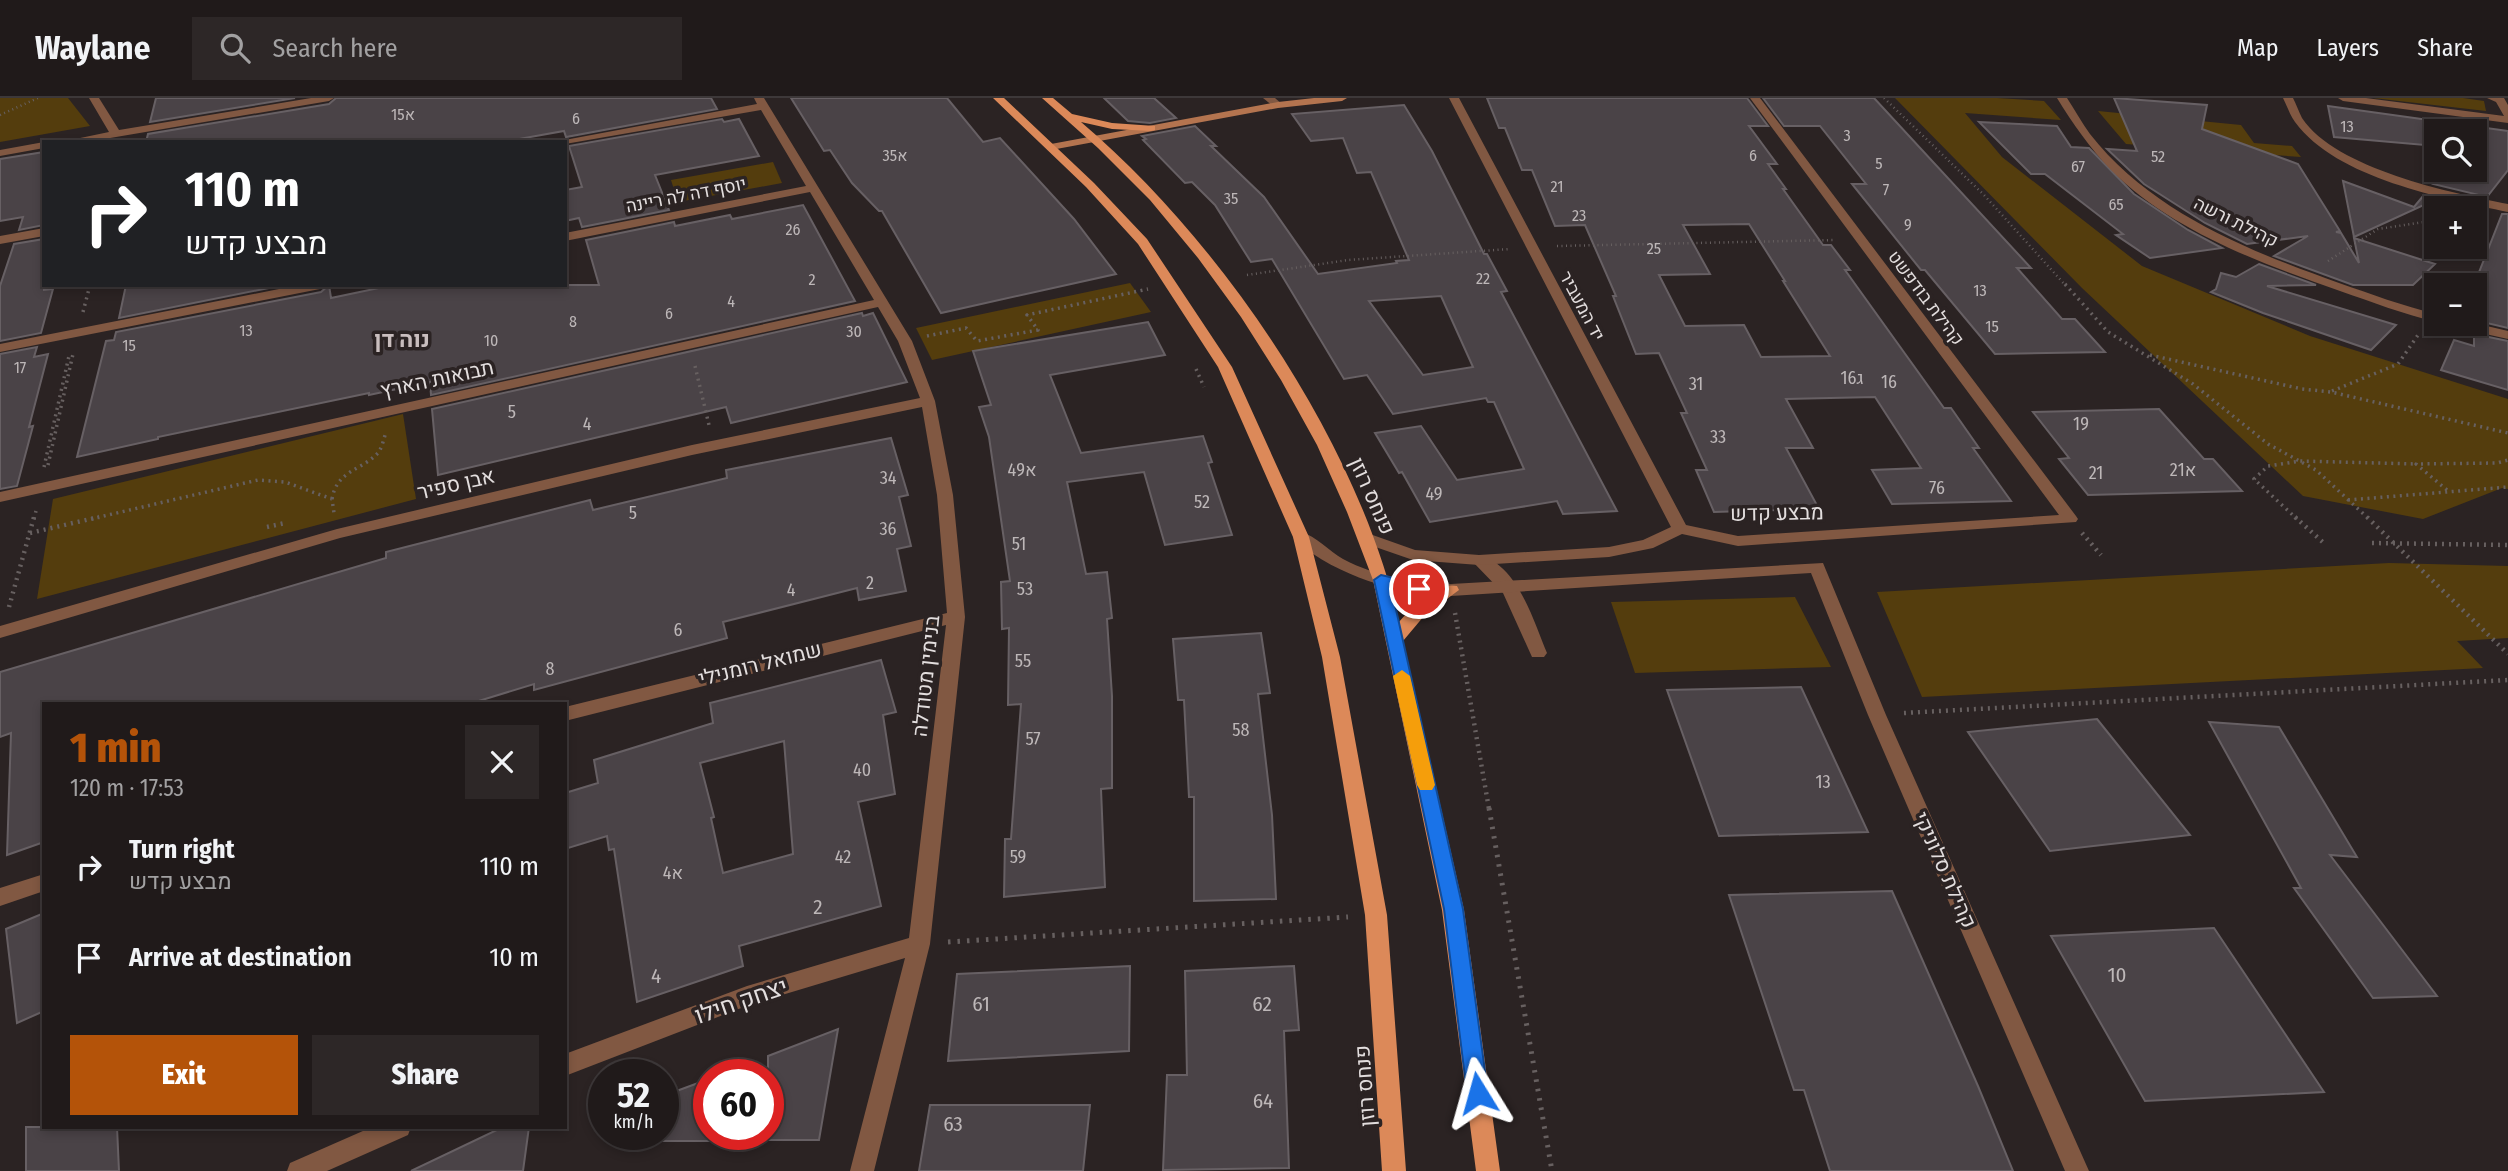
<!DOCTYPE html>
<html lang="en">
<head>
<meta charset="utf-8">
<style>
  :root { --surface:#201a1a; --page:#2d2727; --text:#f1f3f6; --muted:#a2a1a2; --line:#3d3839; --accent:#b45309 }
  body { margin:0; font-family:"Fira Sans Condensed",Heebo,sans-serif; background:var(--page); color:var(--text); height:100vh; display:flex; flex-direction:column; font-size:26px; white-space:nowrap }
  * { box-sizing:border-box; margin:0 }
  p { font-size:23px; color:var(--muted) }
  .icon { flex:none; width:38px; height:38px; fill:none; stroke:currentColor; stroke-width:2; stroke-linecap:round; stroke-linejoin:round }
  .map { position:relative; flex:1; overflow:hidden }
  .side { position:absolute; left:42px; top:604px; width:525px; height:427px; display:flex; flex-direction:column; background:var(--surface); border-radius:0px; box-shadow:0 4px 10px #0003,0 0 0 2px var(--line) }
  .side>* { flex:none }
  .banner { position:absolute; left:42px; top:42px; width:525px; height:147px; border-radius:0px; box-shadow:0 4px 10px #0003,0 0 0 2px var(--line); background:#202124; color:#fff; overflow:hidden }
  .tools { position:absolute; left:2424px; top:21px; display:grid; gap:14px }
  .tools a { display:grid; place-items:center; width:63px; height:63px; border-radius:0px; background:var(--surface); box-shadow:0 4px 10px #0003,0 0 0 2px var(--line); font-size:35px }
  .speed { position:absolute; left:588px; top:961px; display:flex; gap:14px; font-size:35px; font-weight:700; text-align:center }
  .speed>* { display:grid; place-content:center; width:91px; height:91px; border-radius:50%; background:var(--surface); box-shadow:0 4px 10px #0003,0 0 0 2px var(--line); line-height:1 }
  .speed small { font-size:18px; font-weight:400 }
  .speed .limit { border:10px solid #d22; background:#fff; color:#111 }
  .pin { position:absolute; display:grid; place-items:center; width:60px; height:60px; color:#fff; margin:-30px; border:4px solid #fff; border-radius:50%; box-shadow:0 2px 7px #0007 }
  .me { position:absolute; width:77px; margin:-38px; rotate:352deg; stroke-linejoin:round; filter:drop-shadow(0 0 5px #0008) }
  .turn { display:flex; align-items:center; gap:24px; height:147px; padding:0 28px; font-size:32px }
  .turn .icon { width:91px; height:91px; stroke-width:2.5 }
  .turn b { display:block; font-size:49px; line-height:60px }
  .round { display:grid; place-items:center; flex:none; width:74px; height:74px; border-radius:0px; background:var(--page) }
  .headline { display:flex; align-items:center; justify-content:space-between; height:119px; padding:0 28px }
  h1 { font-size:42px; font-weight:800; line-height:52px; color:var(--accent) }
  .primary-button { display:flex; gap:14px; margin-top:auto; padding:14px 28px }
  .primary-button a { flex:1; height:80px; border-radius:0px; background:var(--accent); color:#fff; font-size:28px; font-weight:800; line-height:80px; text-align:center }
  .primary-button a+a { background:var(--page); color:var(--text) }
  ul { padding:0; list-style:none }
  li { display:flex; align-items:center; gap:21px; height:91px; padding:0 28px }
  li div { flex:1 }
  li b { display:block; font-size:26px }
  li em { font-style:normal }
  header { display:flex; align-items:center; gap:42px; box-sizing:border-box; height:98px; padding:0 35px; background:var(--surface); border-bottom:2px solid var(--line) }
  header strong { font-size:33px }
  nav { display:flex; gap:38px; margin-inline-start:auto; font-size:24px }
  .search { width:490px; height:63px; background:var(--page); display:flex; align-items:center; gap:18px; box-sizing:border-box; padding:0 24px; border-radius:0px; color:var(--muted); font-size:26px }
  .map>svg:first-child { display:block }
  .green { fill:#543d0d }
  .building { fill:#4a4347; stroke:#676064; stroke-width:2; fill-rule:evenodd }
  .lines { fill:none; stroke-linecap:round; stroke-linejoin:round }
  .path-far3 { stroke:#676060; stroke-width:2.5; stroke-dasharray:1 3.5; stroke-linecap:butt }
  .path-far2 { stroke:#676060; stroke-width:3.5; stroke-dasharray:2 4.5; stroke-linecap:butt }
  .path-far1 { stroke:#676060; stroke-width:4.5; stroke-dasharray:2 5; stroke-linecap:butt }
  .path { stroke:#676060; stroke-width:5; stroke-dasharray:2.5 7; stroke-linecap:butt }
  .lane { fill:#815842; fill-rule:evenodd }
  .street { fill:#815842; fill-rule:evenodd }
  .secondary { fill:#b4744f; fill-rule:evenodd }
  .primary { fill:#dc8959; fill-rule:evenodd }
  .route { fill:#1a73e8; stroke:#114b97; stroke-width:2 }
  .slow { fill:#f59e0b }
  .labels { text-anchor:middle; stroke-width:7; stroke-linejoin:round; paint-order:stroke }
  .far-number-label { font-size:16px; fill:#bdb7b8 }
  .far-street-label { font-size:18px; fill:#e3dede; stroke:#2b2323 }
  .number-label { font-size:18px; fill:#bdb7b8 }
  .street-label { font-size:21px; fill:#e3dede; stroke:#2b2323 }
  .near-number-label { font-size:21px; fill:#bdb7b8 }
  .far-district-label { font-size:23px; font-weight:bold; fill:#c9bebe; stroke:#2b2323 }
  .near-street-label { font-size:24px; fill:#e3dede; stroke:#2b2323 }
</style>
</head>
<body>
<header>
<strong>Waylane</strong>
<div class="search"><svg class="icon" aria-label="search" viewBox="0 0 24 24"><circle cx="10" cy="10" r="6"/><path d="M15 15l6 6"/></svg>Search here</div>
<nav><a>Map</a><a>Layers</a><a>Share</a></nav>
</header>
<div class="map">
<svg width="2508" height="1073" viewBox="0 0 2508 1073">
  <rect width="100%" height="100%" fill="#2b2323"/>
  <g class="green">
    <polygon points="0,0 68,0 90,28 0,44"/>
    <polygon points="1895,0 1997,0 2044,3 2061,22 1965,15 2002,59 2142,168 2310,238 2508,301 2508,391 2502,390 2423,421 2303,398 2082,190"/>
    <polygon points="2373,0 2463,0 2484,3 2486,13"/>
    <polygon points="2098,13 2241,27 2254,45 2292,48 2301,59 2126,46"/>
    <polygon points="773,64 782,85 678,104 671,82"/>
    <polygon points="1130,185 1151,214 932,262 916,230"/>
    <polygon points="403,316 416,401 37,501 53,401"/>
    <polygon points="2389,465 2508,468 2508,540 2457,543 2483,570 1922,599 1877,494"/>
    <polygon points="1795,499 1831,569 1635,575 1611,504"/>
  </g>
  <g class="building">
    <polygon points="156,0 295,0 150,24"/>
    <polygon points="336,0 711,0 717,11 566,39 564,33 502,44 146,44 148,36 329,6"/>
    <polygon points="791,0 947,0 983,44 1000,40 1074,121 1116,176 941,215 882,113 879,113 852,85 830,52 824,53"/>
    <polygon points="1104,0 1154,0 1176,20 1150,25 1128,23"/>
    <path d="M1487,0H1747L1768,28H1749L1777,66H1768L1786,91H1783L1823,147H1831L1850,172H1845L1944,310H1951L1979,350H1973L2011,403L1892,406L1872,372L1921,370L1875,299L1786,301L1813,350H1786L1819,411L1714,414L1696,372H1707L1681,315H1687L1659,255L1636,256L1613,198H1616L1585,127L1555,128L1532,72H1522L1505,30H1499ZM1749,126L1785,183H1783L1830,258L1761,259L1744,227L1685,228L1659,177L1710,176L1683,127Z"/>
    <polygon points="1763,0 1874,0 2031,170 2017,170 2062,221 2075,221 2105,254 1995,256 1925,172 1921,172 1852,86 1866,86 1820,28 1784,28"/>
    <polygon points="2114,0 2207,7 2202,31 2298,66 2340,133 2336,134 2341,135 2359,165 2354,140 2435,166 2413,187 2353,187 2274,158 2308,138 2247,146 2205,125 2144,86 2107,51 2137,53"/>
    <path d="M1404,7L1432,53L1484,156H1487L1507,193L1501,194L1617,413L1563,416L1557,403L1430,424L1402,374L1399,375L1375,335L1421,328L1457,382L1524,371L1494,304H1488L1486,300L1393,316L1367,277L1344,281L1272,161L1251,164L1215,107L1192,84L1185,85L1143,42L1146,41L1142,38L1195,28L1216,48H1211L1264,99L1318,176L1397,165L1396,163L1409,162L1371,74L1357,75L1343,40L1311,43L1292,16ZM1441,198L1473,269L1423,277L1369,203Z"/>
    <polygon points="2328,8 2508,33 2508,72 2487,99 2433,86 2445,72 2474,72 2474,33 2436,33 2436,48 2334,39"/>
    <polygon points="722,21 724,24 739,21 759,58 655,77 669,112 582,129 579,120 565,123 565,92 582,89 569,48"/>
    <polygon points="1979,24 2057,28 2071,49 2089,50 2134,96 2188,132 2222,150 2150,160 2116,137 2123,136 2045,76 2031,76"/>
    <polygon points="44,54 44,127 19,132 23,119 0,123 0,61"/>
    <polygon points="2343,83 2414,109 2424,97 2437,101 2354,139"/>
    <polygon points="803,107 855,203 431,297 430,284 369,297 369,295 158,339 158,341 77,359 106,243 114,242 116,234 321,194 329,187 331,200 393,187 599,187 586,142 674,124 675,128 730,117 732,121"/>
    <polygon points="2502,116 2508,116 2508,230 2474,222 2474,187"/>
    <polygon points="44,141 44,192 53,191 41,235 0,243 0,188 14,146"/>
    <polygon points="2259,166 2316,187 2267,188 2396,227 2371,252 2263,215 2211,194 2216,191 2221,175 2236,179"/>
    <polygon points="126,187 284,187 119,220"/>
    <polygon points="862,215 863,218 873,215 907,284 731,325 726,309 438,377 432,311"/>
    <polygon points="1148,224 1165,257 1050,277 1081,355 1203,338 1212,364 1208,365 1232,437 1165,447 1144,374 1067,384 1086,476 1107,474 1112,520 1107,521 1112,598 1112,690 1101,691 1105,789 1004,799 1005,741 1011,741 1021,606 1008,607 1009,530 1002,531 1001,484 1010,483 989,339 979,309 991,307 973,253"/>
    <polygon points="2474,236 2508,243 2508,292 2441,272 2454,242 2474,248"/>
    <polygon points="37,249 34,259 48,256 29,329 33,328 17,388 0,391 0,256"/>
    <polygon points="2159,311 2204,361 2213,361 2242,393 2088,397 2059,361 2069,360 2033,314"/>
    <polygon points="891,340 908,397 899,399 911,448 897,451 906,493 859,502 857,490 723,524 727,540 534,592 534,586 469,606 44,606 44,744 7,757 11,635 0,639 0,574 386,460 386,454 590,402 593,412 727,380 726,372"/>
    <polygon points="1261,535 1270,595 1258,596 1272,717 1276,801 1194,803 1194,699 1189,699 1184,602 1178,602 1173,541"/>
    <path d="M881,562L896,614L883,617L895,696L858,704L881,808L739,848L743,868L637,904L614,751L609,752L607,738L565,751V695L598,685L594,662L713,625L710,605ZM784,643L793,756L723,775L711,720L714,719L700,665Z"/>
    <polygon points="1801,589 1868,734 1719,738 1667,592"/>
    <polygon points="2097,621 2190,737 2050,753 1968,634"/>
    <polygon points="2209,624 2279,629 2357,759 2330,757 2437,898 2373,900 2294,790 2301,790"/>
    <polygon points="1892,793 1978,988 2013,1073 1830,1073 1804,992 1794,992 1729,797"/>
    <polygon points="44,815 44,913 17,925 6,831"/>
    <polygon points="2214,830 2324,994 2145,1003 2051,838"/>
    <polygon points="1130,868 1129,953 948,963 957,876"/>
    <polygon points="1294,868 1299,932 1284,933 1289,1070 1163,1072 1167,977 1187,977 1185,873"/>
    <polygon points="838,931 819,1042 768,1042 768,958"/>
    <polygon points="709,981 709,1043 663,1043 663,998"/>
    <polygon points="930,1007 1090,1007 1083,1073 919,1073"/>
    <polygon points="26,1029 117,1029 119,1073 26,1073"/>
    <polygon points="503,1029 529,1029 523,1073 411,1073"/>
  </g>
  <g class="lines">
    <g class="path-far3">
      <polyline points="1884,0 1984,97 2066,188"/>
      <polyline points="0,17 38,0"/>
      <polyline points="1557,148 1835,142"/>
      <polyline points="2328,163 2378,131 2431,123 2436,117"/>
      <polyline points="1247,177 1348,162 1510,151"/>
    </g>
    <g class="path-far2">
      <polyline points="2065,186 2108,234 2193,286 2268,346 2316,372 2369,421"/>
      <polyline points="83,214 90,187"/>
      <polyline points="927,238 966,230 977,243 1038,232 1027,217 1148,191"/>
      <polyline points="2150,257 2302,291 2331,294 2508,335"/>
      <polyline points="695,268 709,327"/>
      <polyline points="1196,271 1204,289"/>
      <polyline points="2332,293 2398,266 2418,237"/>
      <polyline points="48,367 73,256"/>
      <polyline points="44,369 69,258"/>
      <polyline points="2447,392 2416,366 2497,365 2508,362"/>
      <path d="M332,401C337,372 361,373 378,355C382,350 384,340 386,334"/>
      <polyline points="2348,402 2508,389"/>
      <polyline points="34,421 36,413"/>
      <polyline points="91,421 258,382 285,384 332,401 334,415"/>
      <polyline points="2297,421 2254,381 2268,368 2300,363 2416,366"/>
    </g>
    <g class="path-far1">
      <polyline points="2295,419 2326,447"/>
      <polyline points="2367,419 2508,556"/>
      <polyline points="267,429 285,425"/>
      <polyline points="30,435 99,419"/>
      <polyline points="2082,435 2101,457"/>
      <polyline points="2372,445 2508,447"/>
      <polyline points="9,509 34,419"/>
      <polyline points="1455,515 1489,711"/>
      <polyline points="1904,615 2508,582"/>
    </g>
    <g class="path">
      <polyline points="1489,710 1552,1073"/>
      <polyline points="948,844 1348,819"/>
    </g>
    <path class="lane" d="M1479,457C1518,467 1533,522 1547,555L1544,559H1532L1503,495L1471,462Z"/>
    <g class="street">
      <polygon points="89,0 99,0 119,32 311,0 334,0 329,3 116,39 87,44 61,44 109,34"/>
      <polygon points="754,0 764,0 912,243 935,303 953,397 965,519 930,846 874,1073 850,1073 905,860 749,907 565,978 565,956 747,888 909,840 946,527 565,623 565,609 947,515 937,397 922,309 692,357 340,440 0,540 0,528 337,431 692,347 920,300 898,243 878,209 0,404 0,394 874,202 810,94 565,143 565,135 806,88 761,12 565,46 565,44 554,44 757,6"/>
      <polygon points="1263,0 1275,0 1283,7 1274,9"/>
      <polygon points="1449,0 1459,0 1686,427 1738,438 2059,417 1750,0 1760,0 2076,418 2078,421 2076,424 1738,448 1682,436 1653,450 1609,459 1479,467 1413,462 1361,444 1359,440 1367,435 1415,452 1479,457 1609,449 1643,442 1671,429"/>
      <path d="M2057,0H2067C2075,12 2082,25 2090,36C2151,114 2249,153 2339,185C2371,196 2403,208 2436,216V224C2403,216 2372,204 2340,193C2260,165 2172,133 2111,72C2090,50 2073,26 2057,0Z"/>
      <path d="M2283,0H2293C2296,6 2299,14 2302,20C2336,71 2451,95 2508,106V114C2443,100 2337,81 2295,24C2290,17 2287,8 2283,0Z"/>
      <polygon points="2338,0 2366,0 2504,18 2496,4 2487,0 2504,0 2508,7 2508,25 2343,3"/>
      <polygon points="44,44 44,50 0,58 0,52"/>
      <polygon points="44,130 44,138 0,146 0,138"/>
      <polygon points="299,187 326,187 320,191 0,254 0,246"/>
      <polygon points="2474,225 2508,233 2508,241 2454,229 2452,226"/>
      <path d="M1301,434C1316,438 1329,453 1343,461C1377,479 1413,484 1451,486L1823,465L1886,617L2089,1073H2065L1868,617L1811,475L1451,498C1392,494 1342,480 1295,443L1293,439Z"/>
      <polygon points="44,776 44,793 0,808 0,790"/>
      <polygon points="372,1029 411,1029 408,1037 327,1073 287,1073 290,1065"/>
    </g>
    <polygon class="secondary" points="1314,0 1347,0 1342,3 1278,10 1051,52 1046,49 1051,46 1278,4"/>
    <g class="primary">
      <polygon points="993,0 1004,0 1094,85 1147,141 1232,269 1309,439 1340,559 1387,817 1406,1073 1382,1073 1365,817 1322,559 1293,439 1218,269 1138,146 1086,89"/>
      <path d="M1042,0H1053L1072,16L1112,25L1155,28V32L1151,33L1112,31L1081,24C1221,143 1358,343 1399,524C1411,510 1437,483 1457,488L1459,492L1424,518L1403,543L1464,812L1500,1073H1476L1442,812L1373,482L1347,414L1317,347L1281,282L1241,219L1198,160L1150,102L1098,50Z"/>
    </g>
  </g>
  <polygon class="route" points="1381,477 1425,487 1427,491 1419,496 1391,489 1463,811 1488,995 1485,1002 1478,1004 1470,1002 1467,995 1444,811 1374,482"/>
  <polygon class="slow" points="1402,572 1410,578 1435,687 1432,692 1420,692 1417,687 1393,578"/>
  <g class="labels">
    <g class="far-number-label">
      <text x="403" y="22">15א</text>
      <text x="576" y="26">6</text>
      <text x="2347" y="34">13</text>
      <text x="1847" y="43">3</text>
      <text x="895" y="63">35א</text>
      <text x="1753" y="63">6</text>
      <text x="2158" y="64">52</text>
      <text x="1879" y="71">5</text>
      <text x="2078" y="74">67</text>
      <text x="1557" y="94">21</text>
      <text x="1886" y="97">7</text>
      <text x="1231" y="106">35</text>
      <text x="2116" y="112">65</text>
      <text x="1579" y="123">23</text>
      <text x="1908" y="132">9</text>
      <text x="793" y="137">26</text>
      <text x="1654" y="156">25</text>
      <text x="1483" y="186">22</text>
      <text x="812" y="187">2</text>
      <text x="1980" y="198">13</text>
      <text x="731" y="209">4</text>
      <text x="669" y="221">6</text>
      <text x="573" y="229">8</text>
      <text x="1992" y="234">15</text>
      <text x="246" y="238">13</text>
      <text x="854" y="239">30</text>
      <text x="491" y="248">10</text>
      <text x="129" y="253">15</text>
      <text x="20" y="275">17</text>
    </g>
    <g class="far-street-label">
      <text transform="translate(686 97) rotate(-11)" y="6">יוסף דה לה ריינה</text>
      <text transform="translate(2236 124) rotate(26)" y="6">קהילת ורשה</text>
      <text transform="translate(1926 200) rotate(53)" y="6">קהילת בודפשט</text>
      <text transform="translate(1582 208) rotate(62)" y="6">יד המעביר</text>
    </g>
    <g class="number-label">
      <text x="1852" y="286">16ג</text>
      <text x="1889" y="290">16</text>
      <text x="1696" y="292">31</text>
      <text x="512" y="320">5</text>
      <text x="587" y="332">4</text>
      <text x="2081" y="332">19</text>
      <text x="1718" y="345">33</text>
      <text x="1022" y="378">49א</text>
      <text x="2183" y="378">21א</text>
      <text x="2096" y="381">21</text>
      <text x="888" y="386">34</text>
      <text x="1937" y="396">76</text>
      <text x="1434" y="402">49</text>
      <text x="1202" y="410">52</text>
      <text x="633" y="421">5</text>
      <text x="888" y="437">36</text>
      <text x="1019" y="452">51</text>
      <text x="870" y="491">2</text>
      <text x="1025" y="497">53</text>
      <text x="791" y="498">4</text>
      <text x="678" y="538">6</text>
      <text x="1023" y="569">55</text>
      <text x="550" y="577">8</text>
      <text x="1241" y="638">58</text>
      <text x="1033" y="647">57</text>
      <text x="862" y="678">40</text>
      <text x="1823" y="690">13</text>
      <text x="843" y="765">42</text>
      <text x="1018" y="765">59</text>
      <text x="673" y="781">4א</text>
    </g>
    <g class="street-label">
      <text transform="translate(437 281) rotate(-12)" y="7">תבואות הארץ</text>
      <text transform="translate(456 386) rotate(-13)" y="7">אבן ספיר</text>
      <text transform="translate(1372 398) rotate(66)" y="7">פנחס רוזן</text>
      <text transform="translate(1777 415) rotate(-1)" y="7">מבצע קדש</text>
      <text transform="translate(760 566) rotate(-14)" y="7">שמואל רומנילי</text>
      <text transform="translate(926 578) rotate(-84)" y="7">בנימין מטודלה</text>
      <text transform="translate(1945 772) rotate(66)" y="7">קהילת סלוניקי</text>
      <text transform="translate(1365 988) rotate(-94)" y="7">פנחס רוזן</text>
    </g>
    <g class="near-number-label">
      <text x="818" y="816">2</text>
      <text x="2117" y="884">10</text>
      <text x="656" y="885">4</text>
      <text x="981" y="913">61</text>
      <text x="1262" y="913">62</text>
      <text x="1263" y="1010">64</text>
      <text x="953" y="1033">63</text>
    </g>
    <g class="far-district-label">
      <text x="402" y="249">נוה דן</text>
    </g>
    <g class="near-street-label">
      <text transform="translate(741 903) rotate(-19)" y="8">יצחק חילו</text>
    </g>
  </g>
</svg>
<div class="tools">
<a><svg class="icon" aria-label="search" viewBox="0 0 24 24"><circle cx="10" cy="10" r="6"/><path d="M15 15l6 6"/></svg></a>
<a>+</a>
<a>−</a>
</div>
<div class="speed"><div>52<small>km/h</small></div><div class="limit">60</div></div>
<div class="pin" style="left:1419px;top:491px;background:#d93025"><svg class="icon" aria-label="arrive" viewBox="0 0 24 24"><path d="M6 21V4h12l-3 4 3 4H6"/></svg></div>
<svg class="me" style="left:1478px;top:995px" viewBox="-20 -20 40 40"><path d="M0-17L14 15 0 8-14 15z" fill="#1a73e8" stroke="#fff" stroke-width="4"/></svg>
<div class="banner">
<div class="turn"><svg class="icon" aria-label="right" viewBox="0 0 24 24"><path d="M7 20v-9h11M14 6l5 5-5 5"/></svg><div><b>110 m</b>מבצע קדש</div></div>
</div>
<section class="side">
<div class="headline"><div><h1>1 min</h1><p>120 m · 17:53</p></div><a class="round"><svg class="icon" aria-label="close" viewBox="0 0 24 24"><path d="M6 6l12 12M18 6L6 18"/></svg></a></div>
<ul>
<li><svg class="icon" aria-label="right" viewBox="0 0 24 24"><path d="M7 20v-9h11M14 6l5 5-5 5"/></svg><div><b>Turn right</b><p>מבצע קדש</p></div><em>110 m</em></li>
<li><svg class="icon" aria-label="arrive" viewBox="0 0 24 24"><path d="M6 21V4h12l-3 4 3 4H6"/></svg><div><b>Arrive at destination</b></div><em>10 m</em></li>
</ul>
<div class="primary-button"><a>Exit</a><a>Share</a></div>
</section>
</div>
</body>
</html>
